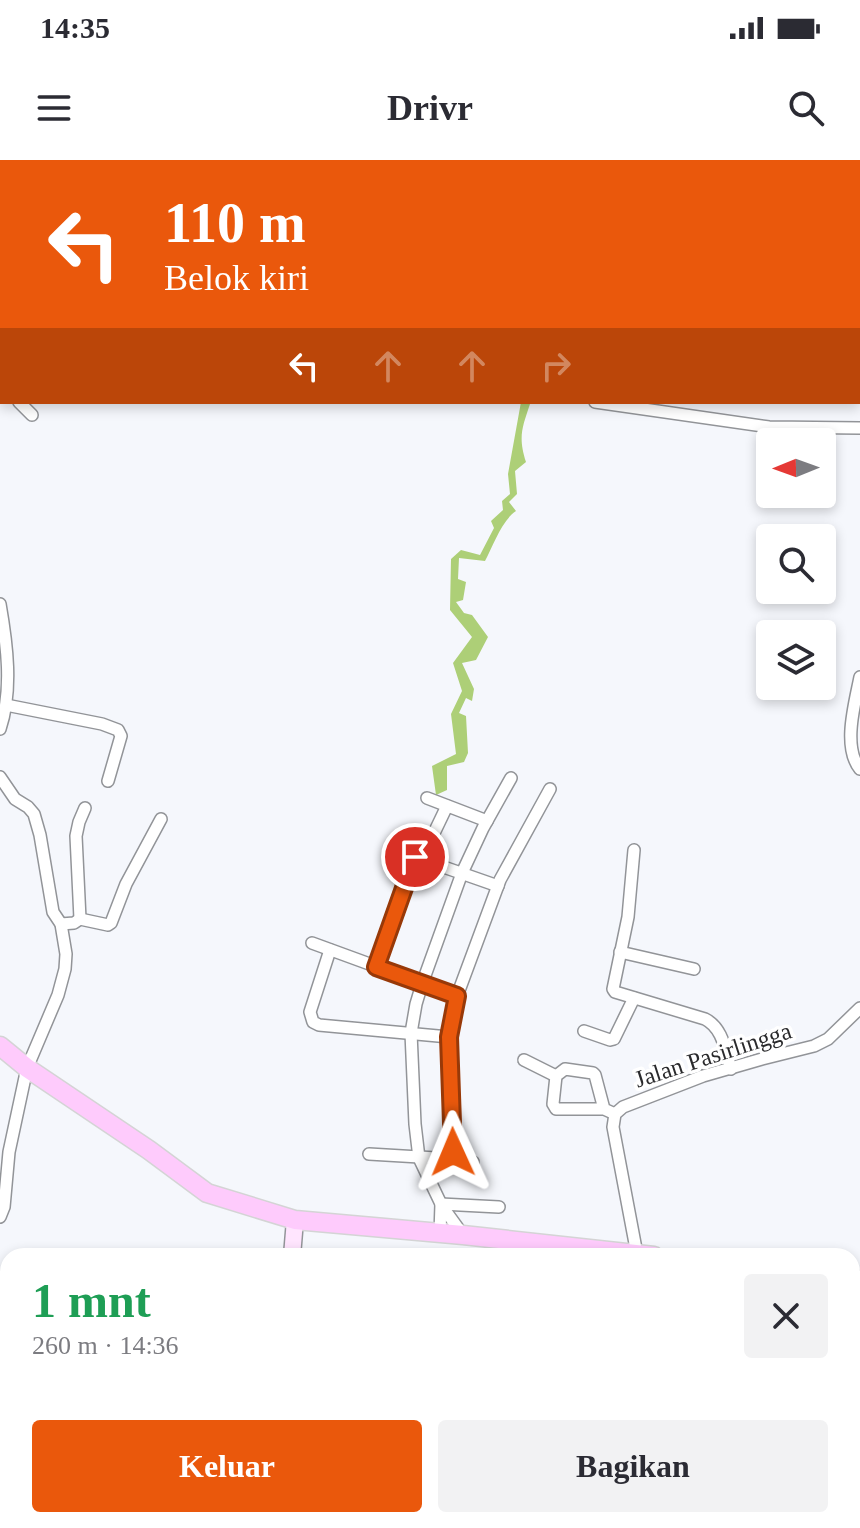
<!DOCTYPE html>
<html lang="id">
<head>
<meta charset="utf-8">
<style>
  :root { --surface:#fff; --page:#f2f2f3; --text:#2b2b33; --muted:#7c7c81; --accent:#ea580c }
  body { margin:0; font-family:"Times New Roman",serif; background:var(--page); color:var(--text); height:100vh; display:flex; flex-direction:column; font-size:30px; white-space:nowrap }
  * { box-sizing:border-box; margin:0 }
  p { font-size:26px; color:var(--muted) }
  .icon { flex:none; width:44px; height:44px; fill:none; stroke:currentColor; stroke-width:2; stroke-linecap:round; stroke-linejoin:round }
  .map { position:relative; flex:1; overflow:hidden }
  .side { position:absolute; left:0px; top:1088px; width:860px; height:280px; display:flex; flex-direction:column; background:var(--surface); border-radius:24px 24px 0 0; box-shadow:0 4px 12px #0003 }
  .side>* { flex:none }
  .top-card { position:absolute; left:0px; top:0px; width:860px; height:244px; box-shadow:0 4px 12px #0003; background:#ea580c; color:#fff; overflow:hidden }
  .needle { width:52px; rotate:269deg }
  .tools { position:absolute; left:756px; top:268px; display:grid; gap:16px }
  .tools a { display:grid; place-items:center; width:80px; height:80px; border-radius:8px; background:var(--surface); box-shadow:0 4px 12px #0003; font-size:40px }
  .pin { position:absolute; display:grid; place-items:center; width:68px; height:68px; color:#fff; margin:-34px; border:4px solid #fff; border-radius:50%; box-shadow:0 2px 8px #0007 }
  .me { position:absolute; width:88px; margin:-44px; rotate:359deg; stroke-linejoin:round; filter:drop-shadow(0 0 6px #0008) }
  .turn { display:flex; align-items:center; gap:28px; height:168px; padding:0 32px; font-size:36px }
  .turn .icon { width:104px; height:104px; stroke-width:2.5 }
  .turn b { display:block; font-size:56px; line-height:68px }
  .lanes { display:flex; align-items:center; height:76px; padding:0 32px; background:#0003; justify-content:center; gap:40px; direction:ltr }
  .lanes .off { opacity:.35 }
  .round { display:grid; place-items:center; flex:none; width:84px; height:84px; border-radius:8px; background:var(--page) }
  .head { display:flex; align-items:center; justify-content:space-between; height:136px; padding:0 32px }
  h1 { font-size:48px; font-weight:800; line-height:60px; color:#1e9e55 }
  .cta { display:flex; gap:16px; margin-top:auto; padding:16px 32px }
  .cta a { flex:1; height:92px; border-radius:8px; background:var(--accent); color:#fff; font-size:32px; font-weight:800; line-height:92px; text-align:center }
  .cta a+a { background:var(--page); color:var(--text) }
  .status { display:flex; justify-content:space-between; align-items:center; height:56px; padding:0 40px; background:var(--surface); direction:ltr }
  .status svg { height:22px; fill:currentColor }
  header { display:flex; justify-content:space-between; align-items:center; height:104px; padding:0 32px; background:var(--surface); font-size:36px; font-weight:800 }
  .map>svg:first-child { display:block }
  .forest { fill:#adcf77 }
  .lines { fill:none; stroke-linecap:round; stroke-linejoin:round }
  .street-casing { stroke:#929498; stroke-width:14 }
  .secondary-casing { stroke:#929498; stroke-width:19 }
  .primary-casing { stroke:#d4d4d5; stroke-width:21 }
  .street { stroke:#fff; stroke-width:11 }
  .secondary { stroke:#ffe5fe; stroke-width:16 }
  .primary { stroke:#fecbfc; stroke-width:18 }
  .route-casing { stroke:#983908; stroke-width:20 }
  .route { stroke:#ea580c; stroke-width:14 }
  .labels { text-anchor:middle; stroke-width:7; stroke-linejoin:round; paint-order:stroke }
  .street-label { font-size:24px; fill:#2a2a2c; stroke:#fff }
</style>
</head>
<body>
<div class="status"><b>14:35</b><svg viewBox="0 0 49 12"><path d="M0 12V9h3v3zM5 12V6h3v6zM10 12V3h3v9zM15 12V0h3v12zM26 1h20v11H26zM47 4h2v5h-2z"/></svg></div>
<header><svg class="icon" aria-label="menu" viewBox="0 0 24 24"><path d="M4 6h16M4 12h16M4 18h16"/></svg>Drivr<svg class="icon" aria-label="search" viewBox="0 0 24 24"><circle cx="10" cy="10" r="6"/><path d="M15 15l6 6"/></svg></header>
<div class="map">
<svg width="860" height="1368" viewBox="0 0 860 1368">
  <rect width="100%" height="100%" fill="#f5f7fc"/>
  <path class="forest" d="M521,242L530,244C522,268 518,277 526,302L515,311L517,334L509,342L516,351C502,360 493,386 485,401L459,398L458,419L466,422L463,440L456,442L464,453L472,455L488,477L476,500L462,503L474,529L472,541L466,538L459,553L466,556L468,593L464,602L447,606V630L436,635L432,606L456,594L451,554L462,531L453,503L472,477L450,450L451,399L461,390L480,395L494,368L491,361L503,350L502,341L510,334L508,314Z"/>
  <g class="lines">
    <defs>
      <g id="street">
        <polyline points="719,2 722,0"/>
        <polyline points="0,88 2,89"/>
        <polyline points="0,206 2,202"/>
        <polyline points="0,232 2,232"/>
        <polyline points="19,242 32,255"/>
        <polyline points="595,242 769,267 860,268"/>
        <path d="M0,444C7,484 13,530 0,569"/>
        <path d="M860,517C855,543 842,587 860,609"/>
        <polyline points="6,545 102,564 118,570 121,576 108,621"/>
        <polyline points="0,617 15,639 28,647 34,654 40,675 53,752 61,764 66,794 65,809 58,835 27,908 9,992 4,1047 0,1057"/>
        <polyline points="427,638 487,661"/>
        <path d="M634,690L628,757L613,829L615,832L705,859C723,868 725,890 731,909"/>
        <polyline points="422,698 447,646"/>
        <polyline points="80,759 76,676 79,662 85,648"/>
        <polyline points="61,764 74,763 80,759 108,765 111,763 126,724 161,659"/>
        <polyline points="312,783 457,836"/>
        <polyline points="330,790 310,852 313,862 319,865 449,877"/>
        <polyline points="620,792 694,809"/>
        <polyline points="376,807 415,697 498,726"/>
        <polyline points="584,871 610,880 614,879 634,838"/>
        <polyline points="524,900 556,916"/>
        <polyline points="604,949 595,915 593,913 565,909 556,916 553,944 556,949 604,949 615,954"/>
        <polyline points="369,994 453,999 449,877 457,836 500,720 550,629"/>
        <polyline points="453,999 473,1002"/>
        <polyline points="441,1044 499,1047"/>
        <polyline points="442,1046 463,1075"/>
        <polyline points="440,1073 441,1044 419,998 415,964 411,873 416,844 422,824 462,713 483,668 511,618"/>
        <polyline points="637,1094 613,967 615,954 623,947 703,916 762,899 814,886 828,879 860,848"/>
        <polyline points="852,1311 860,1314"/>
      </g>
      <g id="secondary">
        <polyline points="292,1096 295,1060"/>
        <polyline points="297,1360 298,1368"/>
      </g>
      <g id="primary">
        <polyline points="0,886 27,908 149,990 207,1033 295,1060 463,1075 654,1096"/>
        <polyline points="852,1119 860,1120"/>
      </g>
    </defs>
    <use href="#street" class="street-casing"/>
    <use href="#secondary" class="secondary-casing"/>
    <use href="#primary" class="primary-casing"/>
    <use href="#street" class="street"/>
    <use href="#secondary" class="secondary"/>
    <use href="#primary" class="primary"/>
  </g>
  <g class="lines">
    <defs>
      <polyline id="route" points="415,697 376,807 457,836 449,877 453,992"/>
    </defs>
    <use href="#route" class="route-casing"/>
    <use href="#route" class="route"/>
  </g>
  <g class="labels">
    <g class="street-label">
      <text transform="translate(713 895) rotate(-18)" y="8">Jalan Pasirlingga</text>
    </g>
  </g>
</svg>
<div class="tools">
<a><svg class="needle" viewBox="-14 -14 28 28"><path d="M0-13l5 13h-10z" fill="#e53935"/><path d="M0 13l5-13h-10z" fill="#7c7c81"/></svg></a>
<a><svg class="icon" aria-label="search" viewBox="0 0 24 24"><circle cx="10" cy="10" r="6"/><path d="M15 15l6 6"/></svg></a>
<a><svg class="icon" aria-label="layers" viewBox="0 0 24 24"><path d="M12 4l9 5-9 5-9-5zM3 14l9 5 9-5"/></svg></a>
</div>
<div class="pin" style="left:415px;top:697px;background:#d93025"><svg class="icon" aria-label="arrive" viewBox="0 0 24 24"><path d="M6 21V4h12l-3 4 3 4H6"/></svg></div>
<svg class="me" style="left:453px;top:992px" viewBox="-20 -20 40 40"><path d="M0-17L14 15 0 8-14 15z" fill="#ea580c" stroke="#fff" stroke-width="4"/></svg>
<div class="top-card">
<div class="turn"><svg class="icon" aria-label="left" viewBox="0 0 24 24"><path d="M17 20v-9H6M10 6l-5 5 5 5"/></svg><div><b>110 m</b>Belok kiri</div></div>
<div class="lanes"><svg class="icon" aria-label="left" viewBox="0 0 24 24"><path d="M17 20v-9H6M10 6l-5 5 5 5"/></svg><svg class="icon off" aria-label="ahead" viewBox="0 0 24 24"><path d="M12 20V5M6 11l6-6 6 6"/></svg><svg class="icon off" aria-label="ahead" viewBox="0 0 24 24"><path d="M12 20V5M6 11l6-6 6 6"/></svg><svg class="icon off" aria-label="right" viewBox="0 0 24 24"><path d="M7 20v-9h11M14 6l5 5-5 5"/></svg></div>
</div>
<section class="side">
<div class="head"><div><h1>1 mnt</h1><p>260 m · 14:36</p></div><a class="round"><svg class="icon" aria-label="close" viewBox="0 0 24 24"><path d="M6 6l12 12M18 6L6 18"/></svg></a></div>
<div class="cta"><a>Keluar</a><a>Bagikan</a></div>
</section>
</div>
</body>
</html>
